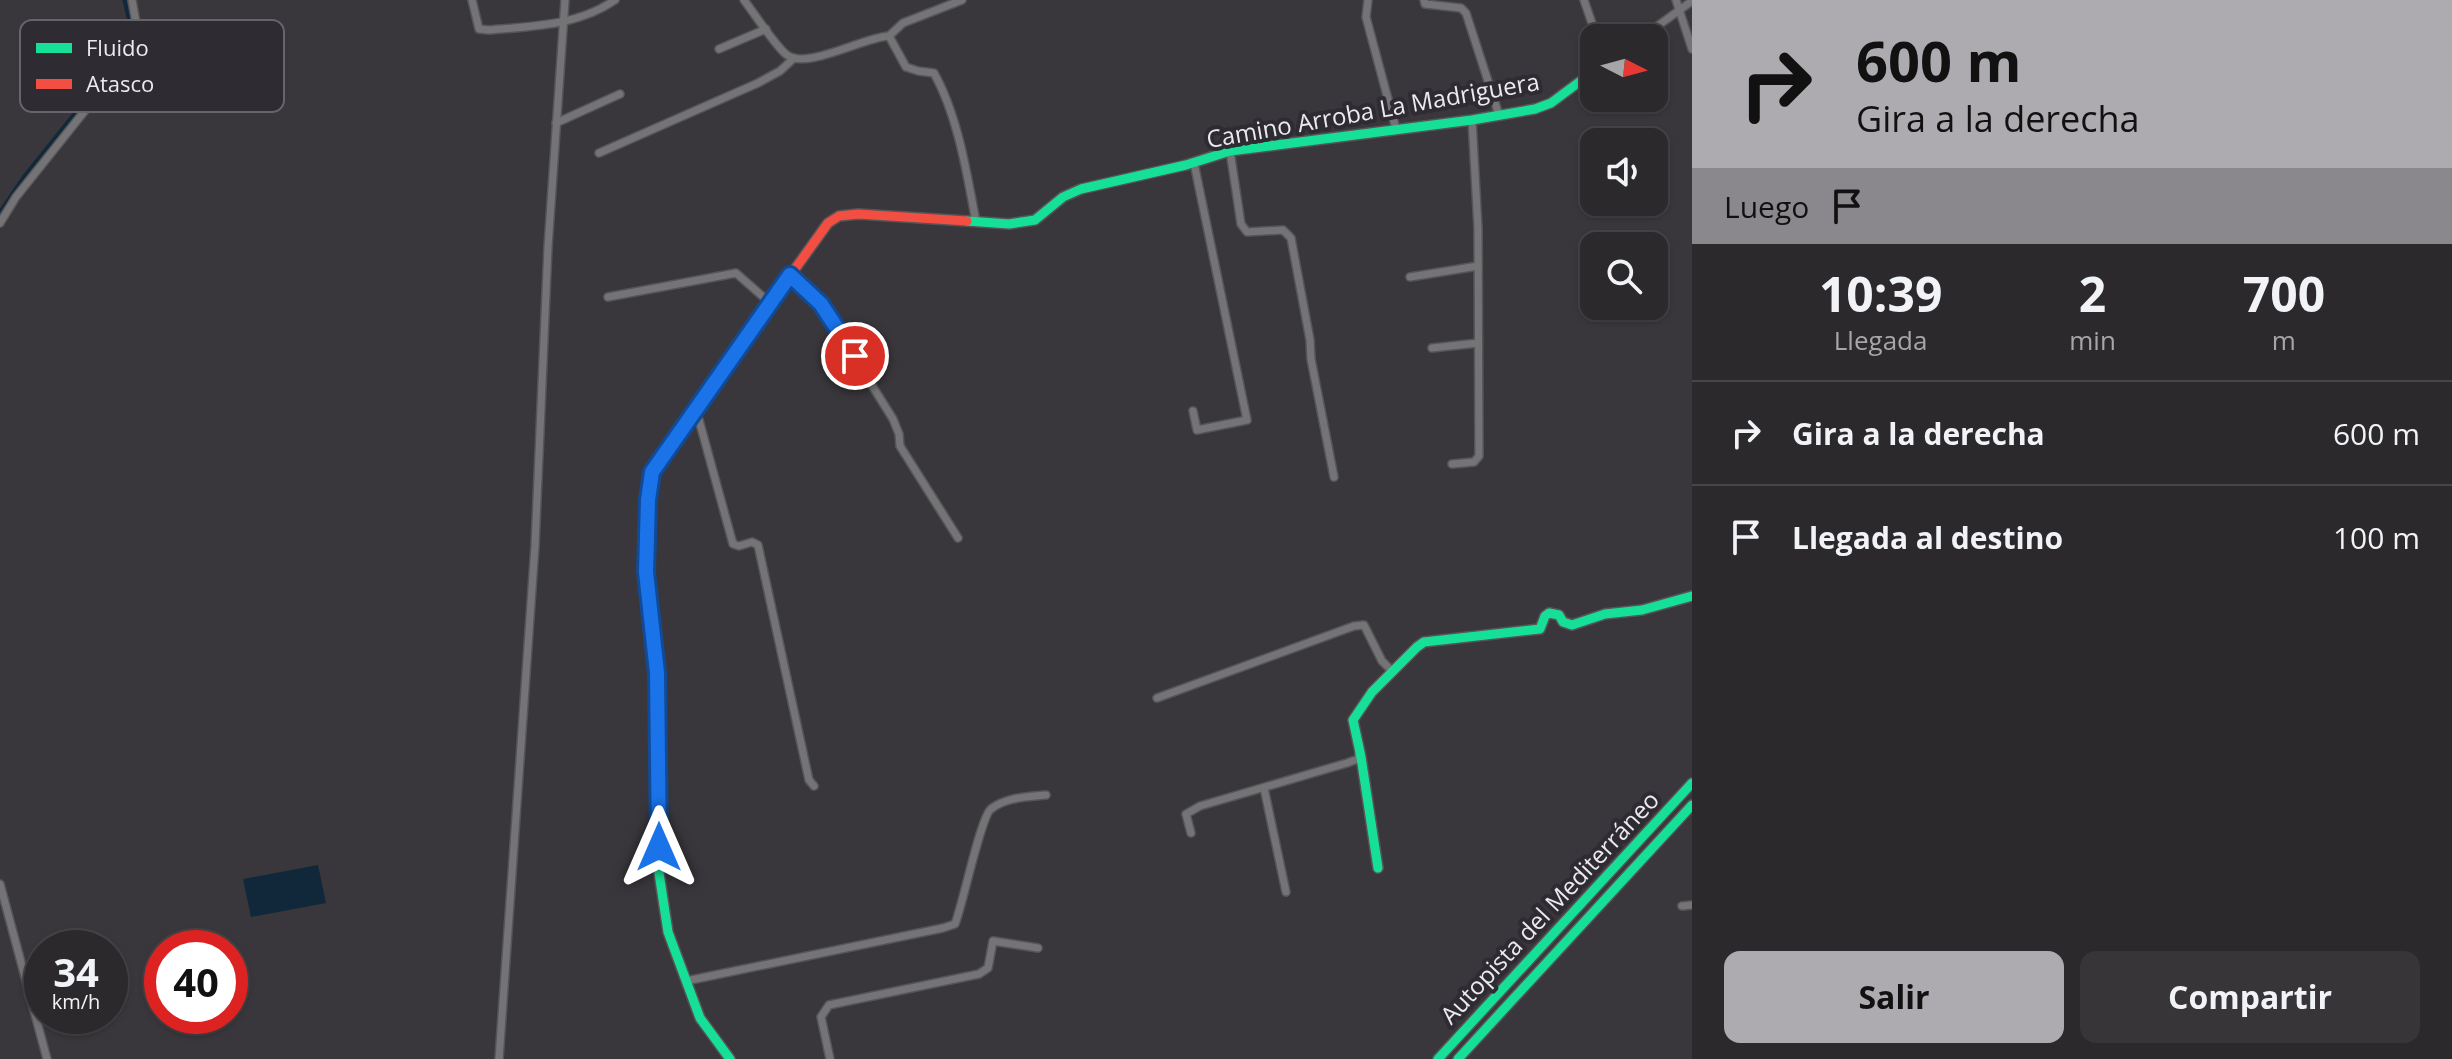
<!DOCTYPE html>
<html lang="es">
<head>
<meta charset="utf-8">
<style>
  :root { --surface:#2b292c; --page:#373538; --text:#f1f3f6; --muted:#a6a6a9; --line:#474548; --accent:#adabaf }
  body { margin:0; font-family:"Open Sans",sans-serif; background:var(--page); color:var(--text); height:100vh; display:flex; flex-direction:column; font-size:30px; white-space:nowrap }
  * { box-sizing:border-box; margin:0 }
  p { font-size:26px; color:var(--muted) }
  .icon { flex:none; width:44px; height:44px; fill:none; stroke:currentColor; stroke-width:2; stroke-linecap:round; stroke-linejoin:round }
  .map { position:relative; flex:1; overflow:hidden }
  .details { display:flex; flex-direction:column; background:var(--surface); width:760px }
  .details>* { flex:none }
  .top-card { background:#adabaf; color:#111; overflow:hidden }
  .needle { width:52px; rotate:96deg }
  .controls { position:absolute; left:1580px; top:24px; display:grid; gap:16px }
  .controls a { display:grid; place-items:center; width:88px; height:88px; border-radius:16px; background:var(--surface); box-shadow:0 2px 6px #0004,0 0 0 2px var(--line); font-size:40px }
  .speed { position:absolute; left:24px; top:930px; display:flex; gap:16px; font-size:40px; font-weight:700; text-align:center }
  .speed>* { display:grid; place-content:center; width:104px; height:104px; border-radius:50%; background:var(--surface); box-shadow:0 2px 6px #0004,0 0 0 2px var(--line); line-height:1 }
  .speed small { font-size:20px; font-weight:400 }
  .speed .limit { border:12px solid #d22; background:#fff; color:#111 }
  .pin { position:absolute; display:grid; place-items:center; width:68px; height:68px; color:#fff; margin:-34px; border:4px solid #fff; border-radius:50%; box-shadow:0 2px 8px #0007 }
  .me { position:absolute; width:88px; margin:-44px; rotate:0deg; stroke-linejoin:round; filter:drop-shadow(0 0 6px #0008) }
  .turn { display:flex; align-items:center; gap:28px; height:168px; padding:0 32px; font-size:36px }
  .turn .icon { width:104px; height:104px; stroke-width:2.5 }
  .turn b { display:block; font-size:56px; line-height:68px }
  .then { display:flex; align-items:center; height:76px; padding:0 32px; background:#0003; gap:16px; font-size:30px }
  .eta { display:flex; justify-content:space-evenly; align-items:center; height:136px; text-align:center }
  .eta b { font-size:48px; font-weight:700; line-height:56px }
  .action { display:flex; gap:16px; margin-top:auto; padding:16px 32px }
  .action a { flex:1; height:92px; border-radius:16px; background:var(--accent); color:#111; font-size:32px; font-weight:700; line-height:92px; text-align:center }
  .action a+a { background:var(--page); color:var(--text) }
  ul { padding:0; list-style:none }
  li { display:flex; align-items:center; gap:24px; height:104px; padding:0 32px; border-top:2px solid var(--line) }
  li div { flex:1 }
  li b { display:block; font-size:30px }
  li em { font-style:normal }
  main { display:flex; flex:1; min-height:0 }
  .map>svg:first-child { display:block }
  .water { fill:#102839 }
  .lines { fill:none; stroke-linecap:round; stroke-linejoin:round }
  .canal { stroke:#102839; stroke-width:7 }
  .street-casing { stroke:#555457; stroke-width:10 }
  .fast-casing { stroke:#555457; stroke-width:12 }
  .jam-casing { stroke:#555457; stroke-width:12 }
  .street { stroke:#747376; stroke-width:7 }
  .fast { stroke:#16e098; stroke-width:9 }
  .jam { stroke:#f24e42; stroke-width:9 }
  .route-casing { stroke:#114b97; stroke-width:20 }
  .route { stroke:#1a73e8; stroke-width:14 }
  .labels { text-anchor:middle; stroke-width:8; stroke-linejoin:round; paint-order:stroke }
  .street-label { font-size:24px; fill:#ebeaee; stroke:#2e2b33 }
  .key { fill:#2e2b33; stroke:#67646b; stroke-width:2 }
  .key-label { font-size:22px; fill:#ebeaee }
</style>
</head>
<body>
<main>
<div class="map">
<svg width="1692" height="1059" viewBox="0 0 1692 1059">
  <rect width="100%" height="100%" fill="#39373b"/>
  <polygon class="water" points="318,865 326,903 251,917 243,879"/>
  <g class="lines">
    <polyline class="canal" points="0,215 25,178 118,62 133,30 126,0"/>
    <defs>
      <g id="street">
        <path d="M472,0L479,29L489,30C532,26 578,26 615,0"/>
        <path d="M744,0C754,13 776,47 787,55C807,70 864,37 889,36L903,23L962,0"/>
        <polyline points="1368,0 1366,17 1396,129"/>
        <polyline points="1424,0 1425,4 1461,8 1466,13 1499,115"/>
        <polyline points="1584,0 1597,38"/>
        <polyline points="1676,0 1692,49"/>
        <path d="M889,36L906,67L918,71L934,73C958,116 967,174 976,222"/>
        <polyline points="1641,38 1692,1"/>
        <polyline points="719,49 766,29"/>
        <polyline points="556,123 620,94"/>
        <polyline points="1230,151 1241,224 1247,232 1283,230 1291,238 1310,340 1311,359 1334,477"/>
        <polyline points="599,153 758,83 780,71 794,58"/>
        <polyline points="0,223 16,197 135,48 137,28 132,0"/>
        <polyline points="790,275 821,304 893,419 899,434 900,446 958,538"/>
        <polyline points="1410,277 1478,266"/>
        <polyline points="608,297 736,273 770,303"/>
        <polyline points="1432,348 1478,343"/>
        <polyline points="694,411 699,420 733,544 739,546 752,542 758,545 809,780 814,786"/>
        <polyline points="1193,411 1197,430 1247,420 1194,163"/>
        <polyline points="1452,464 1474,462 1479,456 1478,228 1472,120"/>
        <polyline points="1157,698 1354,626 1364,625 1382,661 1393,672"/>
        <polyline points="1264,788 1286,892"/>
        <polyline points="1191,833 1186,814 1200,806 1347,763 1358,759 1359,754"/>
        <polyline points="0,884 47,1059"/>
        <polyline points="1682,906 1692,905"/>
        <path d="M686,981L943,928L955,924C963,904 981,816 991,809C1006,797 1027,797 1046,795"/>
        <polyline points="499,1059 535,546 548,247 565,0"/>
        <polyline points="830,1059 821,1017 829,1005 979,974 988,968 993,941 1038,948"/>
      </g>
      <g id="fast">
        <polyline points="967,221 1009,224 1035,220 1063,197 1081,189 1186,165 1230,151 1472,120 1535,109 1551,103 1594,71"/>
        <polyline points="1378,868 1361,757 1353,720 1372,692 1417,647 1424,642 1540,629 1545,616 1549,613 1559,615 1563,622 1572,625 1605,614 1642,610 1692,596"/>
        <polyline points="730,1059 700,1018 668,932 659,873 657,673 646,572 648,500 652,472 764,312"/>
        <polyline points="1438,1059 1692,783"/>
        <polyline points="1458,1059 1692,805"/>
      </g>
      <polyline id="jam" points="764,312 828,223 839,216 858,214 967,221"/>
    </defs>
    <use href="#street" class="street-casing"/>
    <use href="#fast" class="fast-casing"/>
    <use href="#jam" class="jam-casing"/>
    <use href="#street" class="street"/>
    <use href="#fast" class="fast"/>
    <use href="#jam" class="jam"/>
  </g>
  <g class="lines">
    <defs>
      <polyline id="route" points="659,847 657,673 646,572 648,500 652,472 790,275 821,304 855,356"/>
    </defs>
    <use href="#route" class="route-casing"/>
    <use href="#route" class="route"/>
  </g>
  <g class="labels">
    <g class="street-label">
      <text transform="translate(1373 111) rotate(-10)" y="8">Camino Arroba La Madriguera</text>
      <text transform="translate(1550 908) rotate(-47)" y="8">Autopista del Mediterráneo</text>
    </g>
  </g>
  <rect x="20" y="20" width="264" height="92" rx="12" class="key"/>
  <rect x="36" y="43" width="36" height="10" fill="#16e098"/>
  <rect x="36" y="79" width="36" height="10" fill="#f24e42"/>
  <g class="key-label">
    <text x="86" y="56">Fluido</text>
    <text x="86" y="92">Atasco</text>
  </g>
</svg>
<div class="controls">
<a><svg class="needle" viewBox="-14 -14 28 28"><path d="M0-13l5 13h-10z" fill="#e53935"/><path d="M0 13l5-13h-10z" fill="#a6a6a9"/></svg></a>
<a><svg class="icon" aria-label="sound" viewBox="0 0 24 24"><path d="M4 9h4l5-4v14l-5-4H4zM17 9q2 3 0 6"/></svg></a>
<a><svg class="icon" aria-label="search" viewBox="0 0 24 24"><circle cx="10" cy="10" r="6"/><path d="M15 15l6 6"/></svg></a>
</div>
<div class="speed"><div>34<small>km/h</small></div><div class="limit">40</div></div>
<div class="pin" style="left:855px;top:356px;background:#d93025"><svg class="icon" aria-label="arrive" viewBox="0 0 24 24"><path d="M6 21V4h12l-3 4 3 4H6"/></svg></div>
<svg class="me" style="left:659px;top:847px" viewBox="-20 -20 40 40"><path d="M0-17L14 15 0 8-14 15z" fill="#1a73e8" stroke="#fff" stroke-width="4"/></svg>
</div>
<section class="details">
<div class="top-card">
<div class="turn"><svg class="icon" aria-label="right" viewBox="0 0 24 24"><path d="M7 20v-9h11M14 6l5 5-5 5"/></svg><div><b>600 m</b>Gira a la derecha</div></div>
<div class="then">Luego<svg class="icon" aria-label="arrive" viewBox="0 0 24 24"><path d="M6 21V4h12l-3 4 3 4H6"/></svg></div>
</div>
<div class="eta">
<div><b>10:39</b><p>Llegada</p></div>
<div><b>2</b><p>min</p></div>
<div><b>700</b><p>m</p></div>
</div>
<ul>
<li><svg class="icon" aria-label="right" viewBox="0 0 24 24"><path d="M7 20v-9h11M14 6l5 5-5 5"/></svg><div><b>Gira a la derecha</b></div><em>600 m</em></li>
<li><svg class="icon" aria-label="arrive" viewBox="0 0 24 24"><path d="M6 21V4h12l-3 4 3 4H6"/></svg><div><b>Llegada al destino</b></div><em>100 m</em></li>
</ul>
<div class="action"><a>Salir</a><a>Compartir</a></div>
</section>
</main>
</body>
</html>
